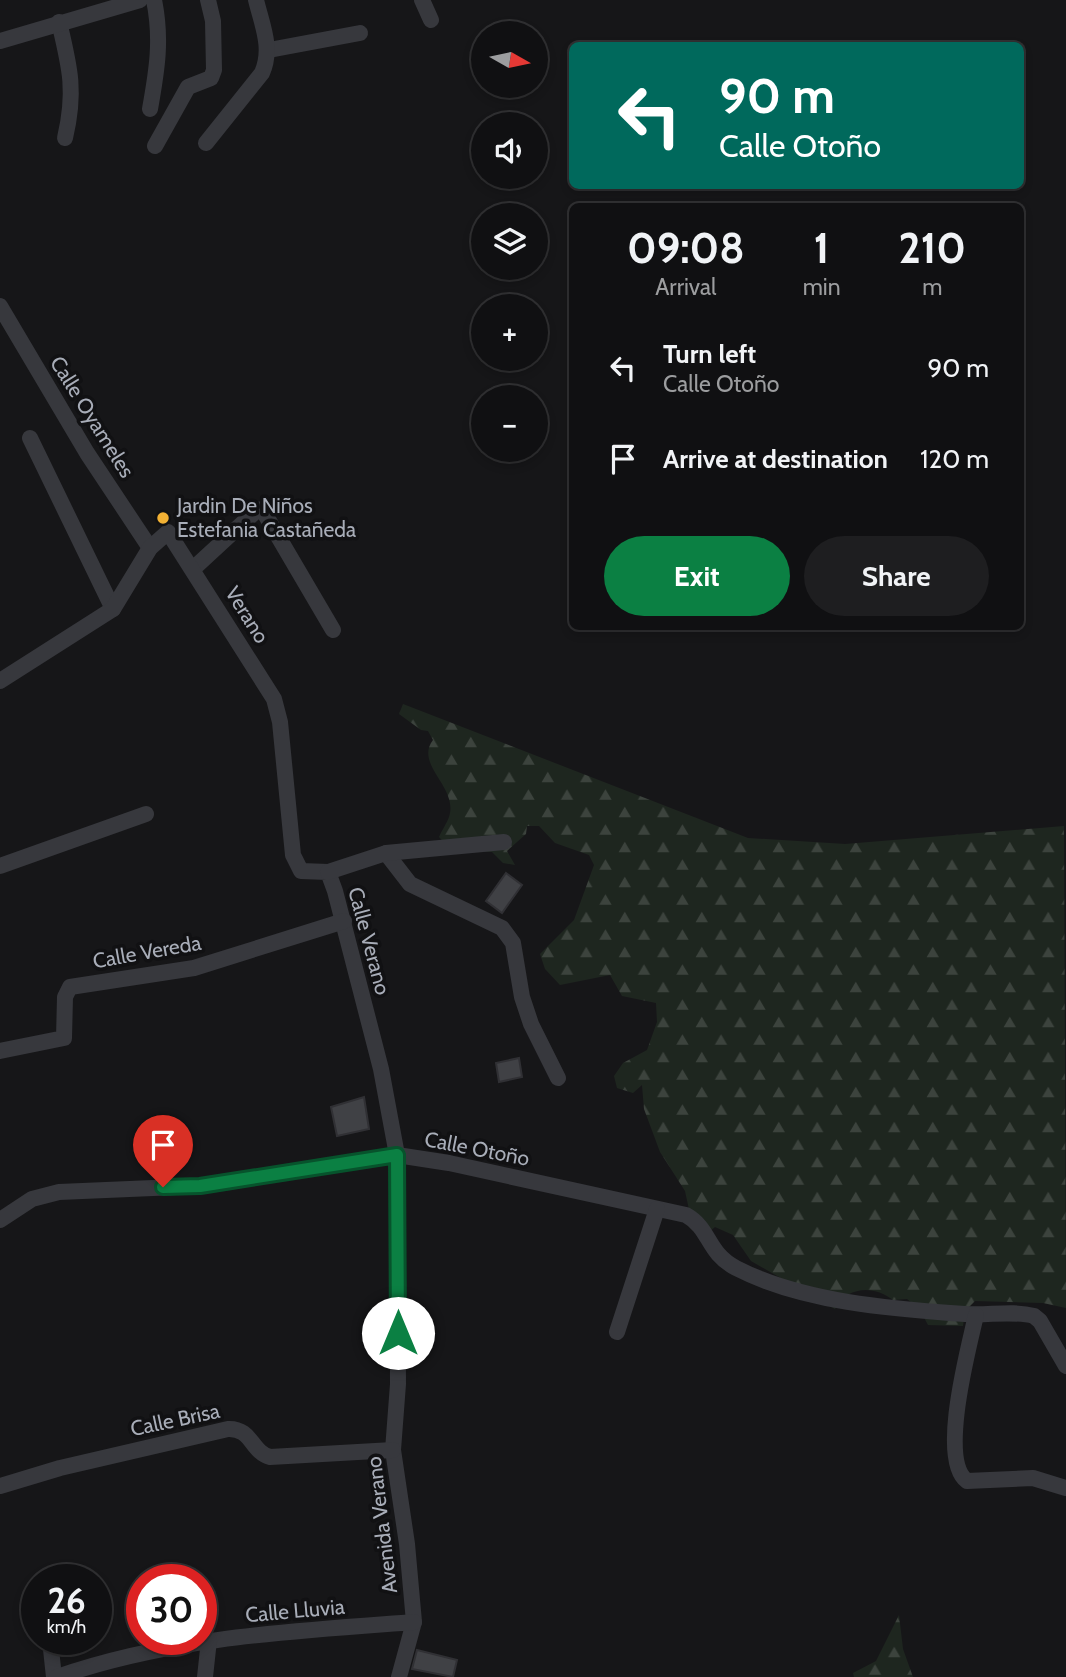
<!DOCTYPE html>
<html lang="en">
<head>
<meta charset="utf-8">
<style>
  :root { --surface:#101012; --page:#1e1e20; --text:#f1f3f6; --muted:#9c9d9f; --line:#303032; --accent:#0b8043 }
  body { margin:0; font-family:Cabin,sans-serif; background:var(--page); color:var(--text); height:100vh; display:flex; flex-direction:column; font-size:26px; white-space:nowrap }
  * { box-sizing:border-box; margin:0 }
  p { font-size:23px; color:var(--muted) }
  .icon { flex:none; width:38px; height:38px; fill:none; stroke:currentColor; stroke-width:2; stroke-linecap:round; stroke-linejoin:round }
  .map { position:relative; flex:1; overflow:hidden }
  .drawer { position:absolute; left:569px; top:203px; width:455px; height:427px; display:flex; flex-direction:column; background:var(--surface); border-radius:10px; box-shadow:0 4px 10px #0003,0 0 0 2px var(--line) }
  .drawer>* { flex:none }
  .hud { position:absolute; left:569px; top:42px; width:455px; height:147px; border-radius:10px; box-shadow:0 4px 10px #0003,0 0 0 2px var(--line); background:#00695c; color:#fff; overflow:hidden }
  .needle { width:46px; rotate:99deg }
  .buttons { position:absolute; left:471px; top:21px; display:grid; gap:14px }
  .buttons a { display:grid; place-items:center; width:77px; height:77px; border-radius:50%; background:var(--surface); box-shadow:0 4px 10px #0003,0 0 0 2px var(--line); font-size:35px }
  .speed { position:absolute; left:21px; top:1564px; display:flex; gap:14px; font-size:35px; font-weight:700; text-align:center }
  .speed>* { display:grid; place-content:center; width:91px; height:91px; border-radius:50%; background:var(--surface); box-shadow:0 4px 10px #0003,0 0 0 2px var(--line); line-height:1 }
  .speed small { font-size:18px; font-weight:400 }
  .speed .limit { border:10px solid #d22; background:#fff; color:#111 }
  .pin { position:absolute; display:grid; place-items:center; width:60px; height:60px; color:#fff; margin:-72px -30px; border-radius:50% 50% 50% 0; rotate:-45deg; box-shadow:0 0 7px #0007 }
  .pin .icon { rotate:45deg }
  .me { position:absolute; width:77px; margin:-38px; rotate:0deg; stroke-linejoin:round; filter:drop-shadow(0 0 5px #0008) }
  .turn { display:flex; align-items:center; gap:24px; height:147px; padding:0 35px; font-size:32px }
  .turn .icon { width:91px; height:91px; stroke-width:2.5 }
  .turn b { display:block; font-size:49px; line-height:60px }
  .eta { display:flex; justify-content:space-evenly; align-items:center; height:119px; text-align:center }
  .eta b { font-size:42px; font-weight:700; line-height:49px }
  .button { display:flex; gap:14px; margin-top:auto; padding:14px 35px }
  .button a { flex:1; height:80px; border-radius:42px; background:var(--accent); color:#fff; font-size:28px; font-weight:700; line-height:80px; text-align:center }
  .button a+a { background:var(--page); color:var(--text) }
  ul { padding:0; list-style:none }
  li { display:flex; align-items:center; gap:21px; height:91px; padding:0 35px }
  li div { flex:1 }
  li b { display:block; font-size:26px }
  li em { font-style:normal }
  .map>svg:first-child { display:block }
  .forest { fill:url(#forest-firs) }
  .building { fill:#404145; stroke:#303034; stroke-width:2 }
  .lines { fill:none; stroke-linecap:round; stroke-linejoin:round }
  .minor { stroke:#37383d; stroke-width:16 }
  .route-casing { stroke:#07532c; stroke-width:18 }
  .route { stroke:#0b8043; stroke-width:12 }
  .poi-dot { fill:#f2b134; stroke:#111113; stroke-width:2.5 }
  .labels { text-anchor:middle; stroke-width:7; stroke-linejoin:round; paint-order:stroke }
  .street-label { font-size:21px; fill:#a8adb8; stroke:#111113 }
  .poi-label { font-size:21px; fill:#a8adb8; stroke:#111113; text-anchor:start }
</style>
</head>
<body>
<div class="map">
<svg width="1066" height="1677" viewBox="0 0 1066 1677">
  <defs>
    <pattern id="forest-firs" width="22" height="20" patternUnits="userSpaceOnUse" patternTransform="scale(1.75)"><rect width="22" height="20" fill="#1e261f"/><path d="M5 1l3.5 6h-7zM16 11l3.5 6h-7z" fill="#3c433d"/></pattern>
  </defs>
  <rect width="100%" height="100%" fill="#161618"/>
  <g class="forest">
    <path d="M403,704L748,838L845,844L1064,826L1066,1308L1043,1303L975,1301L965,1311L963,1326L928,1325L919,1308L907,1299L893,1300C874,1285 847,1286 835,1309L751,1261L733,1235L715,1227L704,1236L690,1214L685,1191L660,1152L644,1109L642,1085L633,1093L617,1088L614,1076L623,1063L647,1050L657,1022L656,1003L622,996L610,975L560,985L545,969L540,954L574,920L594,865L589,855L555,843L539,826H527L526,834L507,851L515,865L503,863L492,852L452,851L439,837C442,830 447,823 449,817C459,787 414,765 433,740L428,731L421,730L399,714Z"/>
    <polygon points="899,1615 903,1649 913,1677 854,1677 853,1673 876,1661"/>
  </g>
  <g class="building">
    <polygon points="506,873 522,885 502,913 486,901"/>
    <polygon points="519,1058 522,1077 499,1082 496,1063"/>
    <polygon points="364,1097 369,1129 337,1136 331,1107"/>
    <polygon points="417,1650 457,1660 453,1677 412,1669"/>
  </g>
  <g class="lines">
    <g class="minor">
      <polyline points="422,0 431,20"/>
      <path d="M59,22C70,68 76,91 65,138"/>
      <polyline points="0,41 140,0"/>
      <polyline points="269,50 360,33"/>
      <path d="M150,109C157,70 162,39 154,0"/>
      <path d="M206,143L262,73C273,48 262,25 256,0"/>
      <polyline points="155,146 188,87 211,78 214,70 213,21 208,0"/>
      <polyline points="0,306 87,453 150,548"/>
      <polyline points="30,438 113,609"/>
      <polyline points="194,568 257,510 262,509 333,630"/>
      <polyline points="0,681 113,609 150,548 168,532 274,699 280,722 293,855 301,871 328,872 335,891 381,1069 397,1155 398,1384 393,1450 407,1544 414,1622 399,1677"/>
      <polyline points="386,853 410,884 502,928 513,943 522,997 531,1024 558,1078"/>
      <polyline points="0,866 146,814"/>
      <polyline points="328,872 386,853 504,842"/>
      <polyline points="0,1051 64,1038 65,997 70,987 194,968 344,921"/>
      <path d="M0,1220L32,1199L59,1192L200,1186L397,1155L449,1163L686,1215C711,1229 706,1252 736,1268C802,1302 891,1309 965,1314C987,1316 1012,1310 1034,1316L1040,1321L1066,1366"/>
      <path d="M976,1315C969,1347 938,1460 967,1481L1033,1478L1066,1488"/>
      <polyline points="617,1332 657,1209"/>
      <path d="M0,1486L60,1468L228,1429C252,1428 251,1452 270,1457L393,1450"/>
      <polyline points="50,1640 54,1677"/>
      <path d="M57,1677C172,1637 294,1631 414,1622"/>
      <polyline points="205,1677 209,1640"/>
    </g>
  </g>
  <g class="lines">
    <defs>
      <polyline id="route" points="163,1187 200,1186 397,1155 398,1333"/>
    </defs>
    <use href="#route" class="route-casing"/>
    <use href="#route" class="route"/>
  </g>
  <circle class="poi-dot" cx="163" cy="518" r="7"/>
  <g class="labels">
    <g class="street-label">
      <text transform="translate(92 417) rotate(58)" y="7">Calle Oyameles</text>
      <text transform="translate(247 615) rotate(58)" y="7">Verano</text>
      <text transform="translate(369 941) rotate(75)" y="7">Calle Verano</text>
      <text transform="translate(147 952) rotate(-10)" y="7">Calle Vereda</text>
      <text transform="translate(477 1149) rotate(11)" y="7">Calle Otoño</text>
      <text transform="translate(175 1420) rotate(-12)" y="7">Calle Brisa</text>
      <text transform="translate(382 1525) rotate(-97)" y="7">Avenida Verano</text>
      <text transform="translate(295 1611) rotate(-5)" y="7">Calle Lluvia</text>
    </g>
    <g class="poi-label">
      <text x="177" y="513">Jardin De Niños<tspan x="177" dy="24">Estefania Castañeda</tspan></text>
    </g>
  </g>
</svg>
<div class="buttons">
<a><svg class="needle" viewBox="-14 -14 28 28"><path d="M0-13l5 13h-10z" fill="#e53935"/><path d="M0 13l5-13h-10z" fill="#9c9d9f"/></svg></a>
<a><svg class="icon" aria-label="sound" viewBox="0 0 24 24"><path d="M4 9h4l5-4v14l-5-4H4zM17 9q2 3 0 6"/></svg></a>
<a><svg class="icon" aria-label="layers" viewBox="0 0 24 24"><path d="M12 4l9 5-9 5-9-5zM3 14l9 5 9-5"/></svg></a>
<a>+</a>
<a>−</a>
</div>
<div class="speed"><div>26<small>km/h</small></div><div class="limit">30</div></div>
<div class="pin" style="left:163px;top:1187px;background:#d93025"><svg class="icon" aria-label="arrive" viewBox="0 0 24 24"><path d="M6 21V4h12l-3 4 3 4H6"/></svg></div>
<svg class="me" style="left:398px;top:1333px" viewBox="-20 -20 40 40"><circle r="19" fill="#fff"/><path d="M0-13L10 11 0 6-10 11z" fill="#0b8043"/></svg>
<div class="hud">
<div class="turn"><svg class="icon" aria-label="left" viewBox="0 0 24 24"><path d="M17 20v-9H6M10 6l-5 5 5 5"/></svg><div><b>90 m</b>Calle Otoño</div></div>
</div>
<section class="drawer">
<div class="eta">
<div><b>09:08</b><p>Arrival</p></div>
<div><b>1</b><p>min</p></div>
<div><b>210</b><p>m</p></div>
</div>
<ul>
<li><svg class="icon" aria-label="left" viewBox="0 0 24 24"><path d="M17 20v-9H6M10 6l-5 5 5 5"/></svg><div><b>Turn left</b><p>Calle Otoño</p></div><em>90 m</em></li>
<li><svg class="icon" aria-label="arrive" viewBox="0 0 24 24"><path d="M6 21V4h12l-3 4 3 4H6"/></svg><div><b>Arrive at destination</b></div><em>120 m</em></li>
</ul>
<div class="button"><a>Exit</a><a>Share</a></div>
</section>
</div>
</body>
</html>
